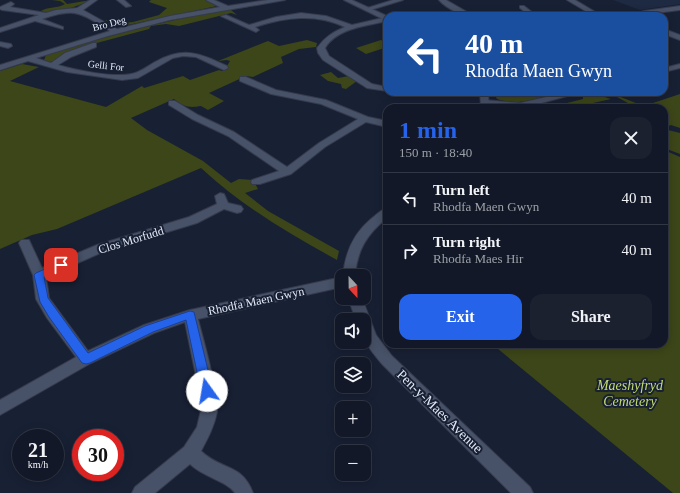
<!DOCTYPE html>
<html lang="en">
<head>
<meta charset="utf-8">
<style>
  :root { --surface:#121827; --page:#1b212f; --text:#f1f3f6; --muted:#9ca0a7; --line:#313744; --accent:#2563eb }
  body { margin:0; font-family:Georgia,serif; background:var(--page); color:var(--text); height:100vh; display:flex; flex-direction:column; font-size:15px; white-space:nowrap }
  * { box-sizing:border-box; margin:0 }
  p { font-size:13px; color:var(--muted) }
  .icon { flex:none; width:22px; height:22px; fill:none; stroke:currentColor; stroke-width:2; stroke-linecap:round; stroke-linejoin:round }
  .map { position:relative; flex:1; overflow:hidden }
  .side { position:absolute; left:383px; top:104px; width:285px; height:244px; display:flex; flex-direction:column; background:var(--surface); border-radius:12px; box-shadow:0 2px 10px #0003,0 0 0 1px var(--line) }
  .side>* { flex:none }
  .guide { position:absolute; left:383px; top:12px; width:285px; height:84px; border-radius:12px; box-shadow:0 2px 10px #0003,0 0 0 1px var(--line); background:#1a4fa0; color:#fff; overflow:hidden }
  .needle { width:26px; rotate:158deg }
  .fabs { position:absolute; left:335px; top:269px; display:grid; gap:8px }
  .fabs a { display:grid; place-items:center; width:36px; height:36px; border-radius:8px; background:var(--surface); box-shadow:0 2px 10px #0003,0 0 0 1px var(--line); font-size:20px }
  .speed { position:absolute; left:12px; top:429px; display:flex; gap:8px; font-size:20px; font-weight:700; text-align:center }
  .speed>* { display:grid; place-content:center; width:52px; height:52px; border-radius:50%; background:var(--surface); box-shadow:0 2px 10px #0003,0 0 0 1px var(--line); line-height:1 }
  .speed small { font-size:10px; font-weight:400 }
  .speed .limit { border:6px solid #d22; background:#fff; color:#111 }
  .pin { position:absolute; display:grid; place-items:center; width:34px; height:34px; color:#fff; margin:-17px; border-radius:8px; box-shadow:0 2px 6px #0006 }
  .me { position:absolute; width:44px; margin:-22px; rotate:347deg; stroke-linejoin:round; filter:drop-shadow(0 0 3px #0008) }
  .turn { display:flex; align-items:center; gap:14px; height:84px; padding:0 16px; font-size:18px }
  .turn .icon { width:52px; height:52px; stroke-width:2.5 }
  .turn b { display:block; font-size:28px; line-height:34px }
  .round { display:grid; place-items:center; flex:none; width:42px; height:42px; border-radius:12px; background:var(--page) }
  .head { display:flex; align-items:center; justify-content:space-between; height:68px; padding:0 16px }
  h1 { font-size:24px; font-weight:600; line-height:30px; color:var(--accent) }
  .button { display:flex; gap:8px; margin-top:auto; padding:8px 16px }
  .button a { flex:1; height:46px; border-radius:12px; background:var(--accent); color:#fff; font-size:16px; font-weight:600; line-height:46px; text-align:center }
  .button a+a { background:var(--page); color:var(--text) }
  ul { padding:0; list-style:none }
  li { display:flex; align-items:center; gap:12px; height:52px; padding:0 16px; border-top:1px solid var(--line) }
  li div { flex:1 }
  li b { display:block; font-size:15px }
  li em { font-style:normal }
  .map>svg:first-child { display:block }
  .built { fill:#1e2942 }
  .green { fill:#3c4618 }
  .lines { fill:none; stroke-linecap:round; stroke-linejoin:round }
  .minor-casing { stroke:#353a4c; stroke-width:2 }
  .tertiary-casing { stroke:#353a4c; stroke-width:2 }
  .minor { fill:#475167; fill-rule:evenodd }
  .tertiary { fill:#475167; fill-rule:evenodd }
  .route { fill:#2563eb; stroke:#184099 }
  .labels { text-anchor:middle; stroke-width:4; stroke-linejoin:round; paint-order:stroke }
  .far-street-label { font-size:10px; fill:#e3eaf8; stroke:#182034 }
  .street-label { font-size:12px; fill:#e3eaf8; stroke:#182034 }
  .near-park-label { font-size:14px; font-style:italic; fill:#c4dc72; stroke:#182034 }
  .near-street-label { font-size:14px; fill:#e3eaf8; stroke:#182034 }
</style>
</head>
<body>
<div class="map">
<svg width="680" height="493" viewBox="0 0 680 493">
  <rect width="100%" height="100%" fill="#182034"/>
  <polygon class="built" points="613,0 680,0 680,4 640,10"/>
  <g class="green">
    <path d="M52,0H63L67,4L91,0C81,5 51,16 41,11C49,6 57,9 65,4L60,1Z"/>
    <polygon points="151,0 205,0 217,6 123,26 115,26 105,20 123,23 133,22 159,15 167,8 149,2"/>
    <path d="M266,4L231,10L237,15L231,13L179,26L166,24L151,26L149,29L93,44L57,61L50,62L44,60L46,55L51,53C122,32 192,13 266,4Z"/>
    <path d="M307,40L317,43L316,47L299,49L281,57L283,63L253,77L246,76L209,93L224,101L208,110L201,106C189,108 184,107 174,99L131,118L147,130L203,161L231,183L239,179L253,180L258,189L245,193L268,211L339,251L337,260C288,233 242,206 201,168L57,229L32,235L0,249V71L22,64L39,67L10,81L106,107L142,86L144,88L183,76L190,80L219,70L222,71L228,69L227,66L230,61L227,60L218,61L268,41L279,46Z"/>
    <polygon points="381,40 387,44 387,47 366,54 356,48"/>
    <polygon points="331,72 338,78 349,76 357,81 346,89 342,88 341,84 328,81 320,75"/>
    <path d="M493,92H539L546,96C529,101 514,105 497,99Z"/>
    <polygon points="608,92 646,107 653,105 650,104 680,94 680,128 671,125 664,128 664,108 637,108"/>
    <polygon points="592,93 611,99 575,107 576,108 547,108 583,99 583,95"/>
    <polygon points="664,129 680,133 680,154 664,148"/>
    <polygon points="664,150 680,157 680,493 673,493 492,344 664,344"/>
  </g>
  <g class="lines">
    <defs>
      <g id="minor">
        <path d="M90,0H97L83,10L117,29L170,16L220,7L206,0H214L228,6L268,0H285L170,20L108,36L36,58L51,63L65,53L93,43H96V47L71,57L58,65C75,70 114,78 131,74C139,73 148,66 155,62C184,46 199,53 227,66L228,68L224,70L196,57L183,56L173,58L138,78L122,80L67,72L28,61L0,70V65L110,31C80,13 77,7 42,19L63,27V29L35,21L0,32V28L39,15L2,10L0,9V7L11,2L14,4L10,7L46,13L56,10L77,8Z"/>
        <polygon points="117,0 124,0 131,6 126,7"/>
        <polygon points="393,0 403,0 367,11 364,9"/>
        <path d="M439,0H446L474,16C462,16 447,9 439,0Z"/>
        <polygon points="567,0 575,0 602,16 594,16"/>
        <polygon points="520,6 524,6 537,16 530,16 520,8"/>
        <path d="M301,13L326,16L352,25L387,17V21C366,26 337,28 325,48L329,56L372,84L387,87V91L367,88L323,60L318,53L317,48C325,37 333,32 345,27C315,13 286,17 255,27L259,30L256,32L221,16L226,15L249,25L276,17Z"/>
        <polygon points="664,29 680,35 680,40 664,34"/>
        <polygon points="0,42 11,44 12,46 8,48 0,46"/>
        <polygon points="680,64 680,68 664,72 664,68"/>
        <polygon points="240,77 246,77 276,90 326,100 368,117 387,121 387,127 366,122 325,147 291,174 260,184 252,184 251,182 252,180 279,171 228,136 192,119 169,105 169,101 175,101 198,115 234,132 287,167 319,143 358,119 321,104 271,94 240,81"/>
        <polygon points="568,92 582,92 523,108 485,106 481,103 485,100 520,103"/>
        <path d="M220,193L224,194L228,203L241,206L243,209L241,212L237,213L224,209L197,223L105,251L46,277L49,298L88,351L144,325L190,310L342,277V287L198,319C203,339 219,393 217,412C214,427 208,438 201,451C222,471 242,463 253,493H235C227,481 203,477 190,464L155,493H132L135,487L184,447L197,427L201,410L199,391L185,322L154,333L91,363L0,415V400L76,357L47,318L36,299L33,275L19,243L21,240H29L42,268L97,245L189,217L217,204L215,196Z"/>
      </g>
      <g id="tertiary">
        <polygon points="344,0 352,0 387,16 387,21"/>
        <polygon points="680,6 680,10 632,16 644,11"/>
        <polygon points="480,92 488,92 489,108 481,108"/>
        <path d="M387,208V218C367,234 357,250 355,276H343C345,253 353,234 371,219C376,215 381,210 387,208Z"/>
        <path d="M348,298H362L376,335L392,356L530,487L533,493H511L382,364C367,345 364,345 364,320H356Z"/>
      </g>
    </defs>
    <use href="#minor" class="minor-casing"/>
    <use href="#tertiary" class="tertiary-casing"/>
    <use href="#minor" class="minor"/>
    <use href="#tertiary" class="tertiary"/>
  </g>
  <polygon class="route" points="61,262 64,263 64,268 44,277 48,298 88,353 145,326 190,311 194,312 213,391 211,395 207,396 203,395 201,391 186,320 153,332 90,363 86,364 82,363 49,317 40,302 34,275 36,273"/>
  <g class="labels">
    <g class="far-street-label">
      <text transform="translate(109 23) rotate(-15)" y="4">Bro Deg</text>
      <text transform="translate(106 65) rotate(6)" y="4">Gelli For</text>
    </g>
    <g class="street-label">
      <text transform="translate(131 240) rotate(-17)" y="4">Clos Morfudd</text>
      <text transform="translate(256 301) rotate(-12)" y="4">Rhodfa Maen Gwyn</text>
    </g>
    <g class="near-park-label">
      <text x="630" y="390">Maeshyfryd<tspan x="630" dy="16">Cemetery</tspan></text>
    </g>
    <g class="near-street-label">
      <text transform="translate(440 411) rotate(44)" y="5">Pen-y-Maes Avenue</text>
    </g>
  </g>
</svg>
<div class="fabs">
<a><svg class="needle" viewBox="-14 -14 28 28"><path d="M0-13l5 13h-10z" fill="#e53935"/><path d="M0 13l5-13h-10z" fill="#9ca0a7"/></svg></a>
<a><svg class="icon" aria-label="sound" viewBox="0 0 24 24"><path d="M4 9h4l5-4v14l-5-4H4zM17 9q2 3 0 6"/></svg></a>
<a><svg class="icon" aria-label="layers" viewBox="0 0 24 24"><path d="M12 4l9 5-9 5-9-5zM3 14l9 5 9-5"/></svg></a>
<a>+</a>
<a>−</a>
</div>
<div class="speed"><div>21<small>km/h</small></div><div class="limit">30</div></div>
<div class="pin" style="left:61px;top:265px;background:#d93025"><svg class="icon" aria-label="arrive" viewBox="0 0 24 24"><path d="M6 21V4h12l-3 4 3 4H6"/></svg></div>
<svg class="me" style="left:207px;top:391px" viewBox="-20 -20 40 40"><circle r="19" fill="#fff"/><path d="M0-13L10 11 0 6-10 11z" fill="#2563eb"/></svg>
<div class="guide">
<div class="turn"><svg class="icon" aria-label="left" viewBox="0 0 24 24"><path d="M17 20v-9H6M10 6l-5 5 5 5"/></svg><div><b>40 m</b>Rhodfa Maen Gwyn</div></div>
</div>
<section class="side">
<div class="head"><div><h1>1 min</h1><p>150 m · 18:40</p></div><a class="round"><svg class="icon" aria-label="close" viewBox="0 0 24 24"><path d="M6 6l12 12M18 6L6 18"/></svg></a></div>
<ul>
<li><svg class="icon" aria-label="left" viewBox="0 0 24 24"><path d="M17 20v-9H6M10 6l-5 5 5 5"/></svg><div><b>Turn left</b><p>Rhodfa Maen Gwyn</p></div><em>40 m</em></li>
<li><svg class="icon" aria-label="right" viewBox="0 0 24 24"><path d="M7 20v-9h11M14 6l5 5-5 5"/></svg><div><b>Turn right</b><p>Rhodfa Maes Hir</p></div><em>40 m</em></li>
</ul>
<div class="button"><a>Exit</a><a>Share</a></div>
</section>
</div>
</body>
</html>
